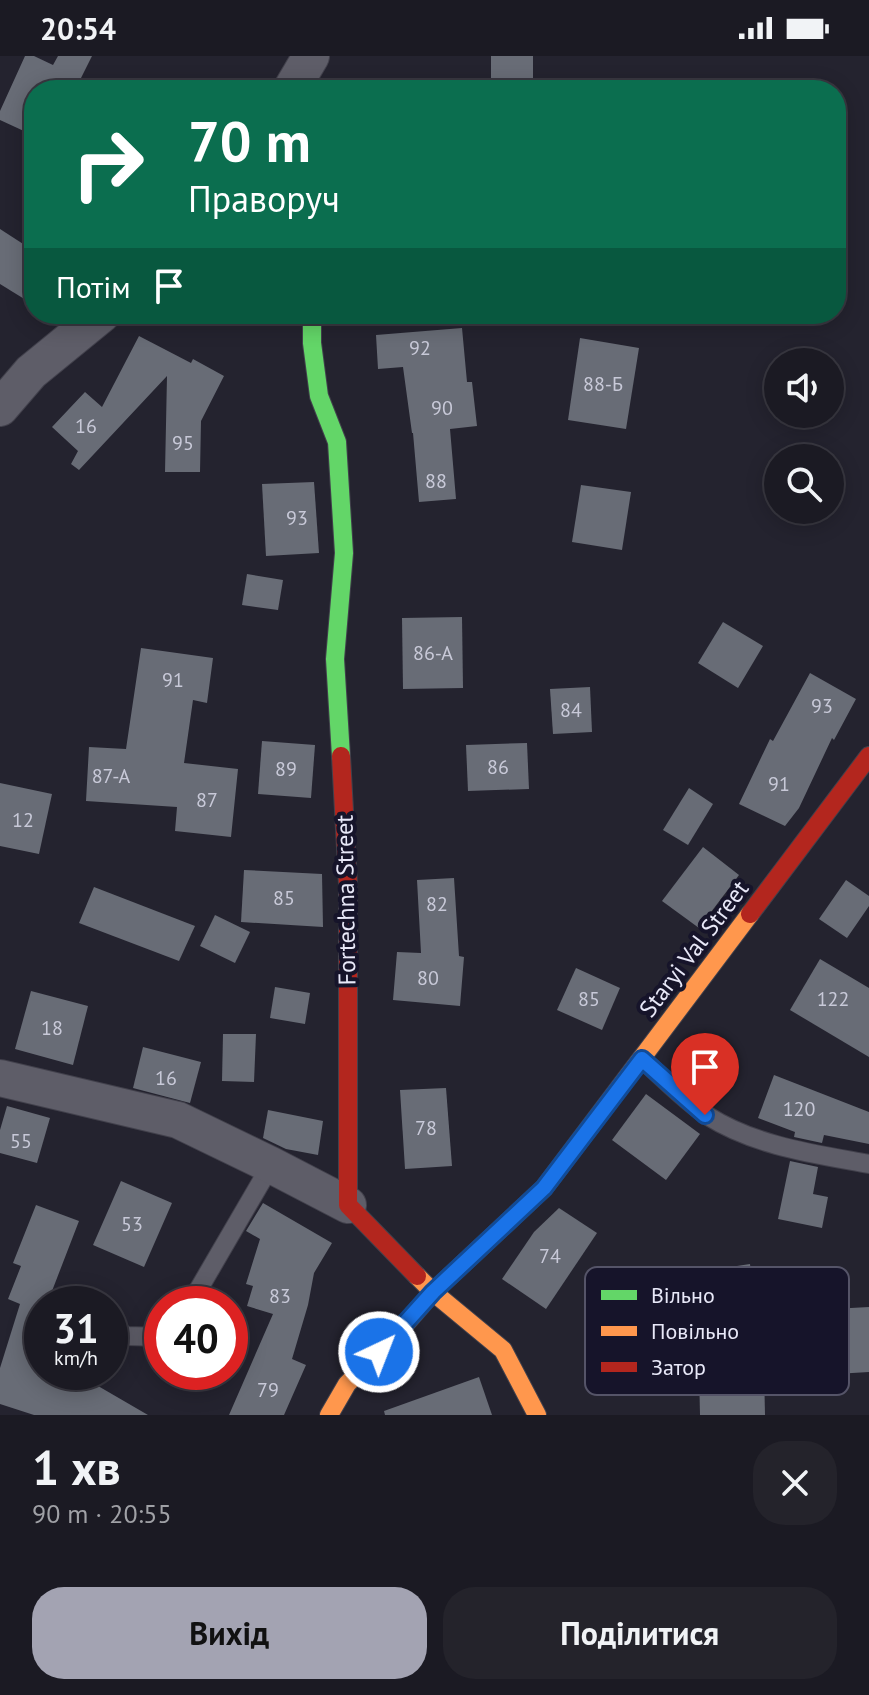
<!DOCTYPE html>
<html lang="uk">
<head>
<meta charset="utf-8">
<style>
  :root { --surface:#1b1a23; --page:#24232b; --text:#f1f3f6; --muted:#a0a1a6; --line:#393841; --accent:#a3a3b2 }
  body { margin:0; font-family:"PT Sans",sans-serif; background:var(--page); color:var(--text); height:100vh; display:flex; flex-direction:column; font-size:30px; white-space:nowrap }
  * { box-sizing:border-box; margin:0 }
  p { font-size:26px; color:var(--muted) }
  .icon { flex:none; width:44px; height:44px; fill:none; stroke:currentColor; stroke-width:2; stroke-linecap:round; stroke-linejoin:round }
  .map { position:relative; height:1359px; overflow:hidden }
  .sheet { display:flex; flex-direction:column; background:var(--surface); flex:1 }
  .sheet>* { flex:none }
  .top-card { position:absolute; left:24px; top:24px; width:822px; height:244px; border-radius:32px; box-shadow:0 4px 20px #0003,0 0 0 2px var(--line); background:#0b6e4f; color:#fff; overflow:hidden }
  .buttons { position:absolute; left:764px; top:292px; display:grid; gap:16px }
  .buttons a { display:grid; place-items:center; width:80px; height:80px; border-radius:50%; background:var(--surface); box-shadow:0 4px 20px #0003,0 0 0 2px var(--line); font-size:40px }
  .speed { position:absolute; left:24px; top:1230px; display:flex; gap:16px; font-size:40px; font-weight:700; text-align:center }
  .speed>* { display:grid; place-content:center; width:104px; height:104px; border-radius:50%; background:var(--surface); box-shadow:0 4px 20px #0003,0 0 0 2px var(--line); line-height:1 }
  .speed small { font-size:20px; font-weight:400 }
  .speed .limit { border:12px solid #d22; background:#fff; color:#111 }
  .pin { position:absolute; display:grid; place-items:center; width:68px; height:68px; color:#fff; margin:-82px -34px; border-radius:50% 50% 50% 0; rotate:-45deg; box-shadow:0 0 8px #0007 }
  .pin .icon { rotate:45deg }
  .me { position:absolute; width:88px; margin:-44px; rotate:43deg; stroke-linejoin:round; filter:drop-shadow(0 0 6px #0008) }
  .turn { display:flex; align-items:center; gap:28px; height:168px; padding:0 32px; font-size:36px }
  .turn .icon { width:104px; height:104px; stroke-width:2.5 }
  .turn b { display:block; font-size:56px; line-height:68px }
  .then { display:flex; align-items:center; height:76px; padding:0 32px; background:#0003; gap:16px; font-size:30px }
  .round { display:grid; place-items:center; flex:none; width:84px; height:84px; border-radius:32px; background:var(--page) }
  .head { display:flex; align-items:center; justify-content:space-between; height:136px; padding:0 32px }
  h1 { font-size:48px; font-weight:600; line-height:60px }
  .action { display:flex; gap:16px; margin-top:auto; padding:16px 32px }
  .action a { flex:1; height:92px; border-radius:32px; background:var(--accent); color:#111; font-size:32px; font-weight:600; line-height:92px; text-align:center }
  .action a+a { background:var(--page); color:var(--text) }
  .status { display:flex; justify-content:space-between; align-items:center; height:56px; padding:0 40px; background:var(--surface); direction:ltr }
  .status svg { height:22px; fill:currentColor }
  .map>svg:first-child { display:block }
  .building { fill:#686c76 }
  .lines { fill:none; stroke-linecap:round; stroke-linejoin:round }
  .lane-casing { stroke:#42414c; stroke-width:20 }
  .street-casing { stroke:#42414c; stroke-width:38 }
  .fast-casing { stroke:#42414c; stroke-width:20 }
  .slow-casing { stroke:#42414c; stroke-width:20 }
  .jam-casing { stroke:#42414c; stroke-width:20 }
  .lane { stroke:#5e5d68; stroke-width:18 }
  .street { stroke:#5e5d68; stroke-width:36 }
  .fast { stroke:#63d668; stroke-width:18 }
  .slow { stroke:#ff974d; stroke-width:18 }
  .jam { stroke:#b3261e; stroke-width:18 }
  .route-casing { stroke:#114b97; stroke-width:20 }
  .route { stroke:#1a73e8; stroke-width:14 }
  .labels { text-anchor:middle; stroke-width:8; stroke-linejoin:round; paint-order:stroke }
  .number-label { font-size:20px; fill:#c8c9d8 }
  .street-label { font-size:24px; fill:#e8e8f8; stroke:#16142a }
  .key { fill:#16142a; stroke:#555468; stroke-width:2 }
  .key-label { font-size:22px; fill:#e8e8f8 }
</style>
</head>
<body>
<div class="status"><b>20:54</b><svg viewBox="0 0 49 12"><path d="M0 12V9h3v3zM5 12V6h3v6zM10 12V3h3v9zM15 12V0h3v12zM26 1h20v11H26zM47 4h2v5h-2z"/></svg></div>
<div class="map">
<svg width="869" height="1359" viewBox="0 0 869 1359">
  <rect width="100%" height="100%" fill="#24232f"/>
  <g class="building">
    <polygon points="25,0 34,0 53,9 58,0 92,0 81,22 108,34 34,34 34,57 26,76 0,64 0,55"/>
    <rect x="491" y="0" width="42" height="34"/>
    <polygon points="0,173 34,195 34,249 0,228"/>
    <polygon points="462,272 467,326 472,326 477,370 450,373 456,443 419,446 413,377 412,377 403,311 378,313 376,279"/>
    <polygon points="139,280 191,307 193,303 224,320 201,365 200,416 165,416 167,320 79,414 71,408 78,395 52,371 85,336 102,351"/>
    <polygon points="580,282 639,292 626,373 568,364"/>
    <polygon points="314,426 319,497 266,500 262,428"/>
    <polygon points="581,429 631,436 622,494 572,486"/>
    <polygon points="247,518 283,524 278,554 242,549"/>
    <polygon points="462,561 463,632 403,633 402,562"/>
    <polygon points="723,566 763,590 738,632 698,607"/>
    <polygon points="141,592 213,602 207,647 193,644 184,707 238,713 231,781 175,775 177,751 86,745 89,691 126,693"/>
    <polygon points="810,617 856,643 834,684 832,682 799,752 785,770 739,748 770,683 773,685"/>
    <polygon points="590,631 592,676 553,678 550,633"/>
    <polygon points="262,685 315,689 311,742 258,738"/>
    <polygon points="527,687 529,733 468,735 466,689"/>
    <polygon points="0,727 52,738 39,798 0,790"/>
    <polygon points="689,732 713,748 688,789 663,774"/>
    <polygon points="703,791 739,819 699,872 662,845"/>
    <polygon points="244,814 322,818 323,871 241,866"/>
    <polygon points="454,822 459,900 464,901 460,950 393,944 397,896 421,897 417,824"/>
    <polygon points="846,824 869,840 869,850 847,882 819,863"/>
    <polygon points="94,831 195,870 179,905 79,867"/>
    <polygon points="215,859 250,876 235,907 200,890"/>
    <polygon points="820,903 869,932 869,1001 790,954"/>
    <polygon points="576,912 620,932 602,974 557,954"/>
    <polygon points="275,931 310,937 305,968 270,962"/>
    <polygon points="31,935 88,950 73,1009 15,993"/>
    <polygon points="223,978 256,978 254,1026 222,1025"/>
    <polygon points="143,991 201,1006 190,1047 133,1032"/>
    <polygon points="774,1019 869,1056 869,1088 824,1079 822,1087 794,1081 795,1076 758,1062"/>
    <polygon points="446,1032 452,1110 405,1113 400,1034"/>
    <polygon points="646,1038 700,1078 666,1124 612,1084"/>
    <polygon points="7,1050 50,1062 37,1107 0,1097 0,1074"/>
    <polygon points="268,1054 323,1065 318,1099 286,1093 263,1082"/>
    <polygon points="790,1105 818,1111 813,1138 828,1141 822,1172 778,1163"/>
    <polygon points="121,1125 172,1147 144,1211 93,1189"/>
    <polygon points="263,1147 332,1187 314,1217 308,1249 292,1303 306,1309 284,1359 229,1359 273,1258 247,1250 253,1230 246,1228 260,1183 246,1175"/>
    <polygon points="36,1149 79,1165 47,1248 42,1248 42,1316 74,1316 148,1359 34,1359 0,1348 0,1312 20,1248 8,1243 21,1210 13,1207"/>
    <polygon points="559,1152 597,1177 546,1253 502,1223 534,1176"/>
    <polygon points="750,1208 755,1244 644,1260 639,1225"/>
    <polygon points="869,1251 869,1316 819,1319 814,1254"/>
    <polygon points="764,1314 765,1359 700,1359 699,1315"/>
    <polygon points="479,1321 492,1359 385,1359 384,1355"/>
  </g>
  <g class="lines">
    <defs>
      <g id="lane">
        <path d="M642,1003C662,1021 686,1046 708,1060C755,1090 815,1098 869,1108"/>
        <polyline points="190,1248 271,1109"/>
        <polyline points="110,1270 127,1280 162,1281"/>
      </g>
      <g id="street">
        <polyline points="291,34 311,0"/>
        <polyline points="0,352 31,316 102,258"/>
        <polyline points="0,1022 178,1064 271,1109 348,1149"/>
      </g>
      <polyline id="fast" points="312,258 312,287 319,340 337,386 344,497 335,603 341,700"/>
      <g id="slow">
        <polyline points="417,1220 433,1236 503,1294 537,1359"/>
        <polyline points="329,1359 347,1328 395,1280 433,1236 544,1132 750,858"/>
      </g>
      <g id="jam">
        <polyline points="341,700 348,828 348,1149 417,1220"/>
        <polyline points="750,858 869,700"/>
      </g>
    </defs>
    <use href="#lane" class="lane-casing"/>
    <use href="#street" class="street-casing"/>
    <use href="#fast" class="fast-casing"/>
    <use href="#slow" class="slow-casing"/>
    <use href="#jam" class="jam-casing"/>
    <use href="#lane" class="lane"/>
    <use href="#street" class="street"/>
    <use href="#fast" class="fast"/>
    <use href="#slow" class="slow"/>
    <use href="#jam" class="jam"/>
  </g>
  <g class="lines">
    <defs>
      <polyline id="route" points="379,1296 433,1236 544,1132 642,1003 705,1059"/>
    </defs>
    <use href="#route" class="route-casing"/>
    <use href="#route" class="route"/>
  </g>
  <g class="labels">
    <g class="number-label">
      <text x="420" y="299">92</text>
      <text x="603" y="335">88-Б</text>
      <text x="442" y="359">90</text>
      <text x="86" y="377">16</text>
      <text x="183" y="394">95</text>
      <text x="436" y="432">88</text>
      <text x="297" y="469">93</text>
      <text x="433" y="604">86-А</text>
      <text x="173" y="631">91</text>
      <text x="822" y="657">93</text>
      <text x="571" y="661">84</text>
      <text x="498" y="718">86</text>
      <text x="286" y="720">89</text>
      <text x="111" y="727">87-А</text>
      <text x="779" y="735">91</text>
      <text x="207" y="751">87</text>
      <text x="23" y="771">12</text>
      <text x="284" y="849">85</text>
      <text x="437" y="855">82</text>
      <text x="428" y="929">80</text>
      <text x="589" y="950">85</text>
      <text x="833" y="950">122</text>
      <text x="52" y="979">18</text>
      <text x="166" y="1029">16</text>
      <text x="799" y="1060">120</text>
      <text x="426" y="1079">78</text>
      <text x="21" y="1092">55</text>
      <text x="132" y="1175">53</text>
      <text x="550" y="1207">74</text>
      <text x="280" y="1247">83</text>
      <text x="268" y="1341">79</text>
    </g>
    <g class="street-label">
      <text transform="translate(346 844) rotate(-91)" y="8">Fortechna Street</text>
      <text transform="translate(694 893) rotate(-53)" y="8">Staryi Val Street</text>
    </g>
  </g>
  <rect x="585" y="1211" width="264" height="128" rx="12" class="key"/>
  <rect x="601" y="1234" width="36" height="10" fill="#63d668"/>
  <rect x="601" y="1270" width="36" height="10" fill="#ff974d"/>
  <rect x="601" y="1306" width="36" height="10" fill="#b3261e"/>
  <g class="key-label">
    <text x="651" y="1247">Вільно</text>
    <text x="651" y="1283">Повільно</text>
    <text x="651" y="1319">Затор</text>
  </g>
</svg>
<div class="buttons">
<a><svg class="icon" aria-label="sound" viewBox="0 0 24 24"><path d="M4 9h4l5-4v14l-5-4H4zM17 9q2 3 0 6"/></svg></a>
<a><svg class="icon" aria-label="search" viewBox="0 0 24 24"><circle cx="10" cy="10" r="6"/><path d="M15 15l6 6"/></svg></a>
</div>
<div class="speed"><div>31<small>km/h</small></div><div class="limit">40</div></div>
<div class="pin" style="left:705px;top:1059px;background:#d93025"><svg class="icon" aria-label="arrive" viewBox="0 0 24 24"><path d="M6 21V4h12l-3 4 3 4H6"/></svg></div>
<svg class="me" style="left:379px;top:1296px" viewBox="-20 -20 40 40"><circle r="17" fill="#1a73e8" stroke="#fff" stroke-width="3"/><path d="M0-11L8 9 0 5-8 9z" fill="#fff"/></svg>
<div class="top-card">
<div class="turn"><svg class="icon" aria-label="right" viewBox="0 0 24 24"><path d="M7 20v-9h11M14 6l5 5-5 5"/></svg><div><b>70 m</b>Праворуч</div></div>
<div class="then">Потім<svg class="icon" aria-label="arrive" viewBox="0 0 24 24"><path d="M6 21V4h12l-3 4 3 4H6"/></svg></div>
</div>
</div>
<section class="sheet">
<div class="head"><div><h1>1 хв</h1><p>90 m · 20:55</p></div><a class="round"><svg class="icon" aria-label="close" viewBox="0 0 24 24"><path d="M6 6l12 12M18 6L6 18"/></svg></a></div>
<div class="action"><a>Вихід</a><a>Поділитися</a></div>
</section>
</body>
</html>
